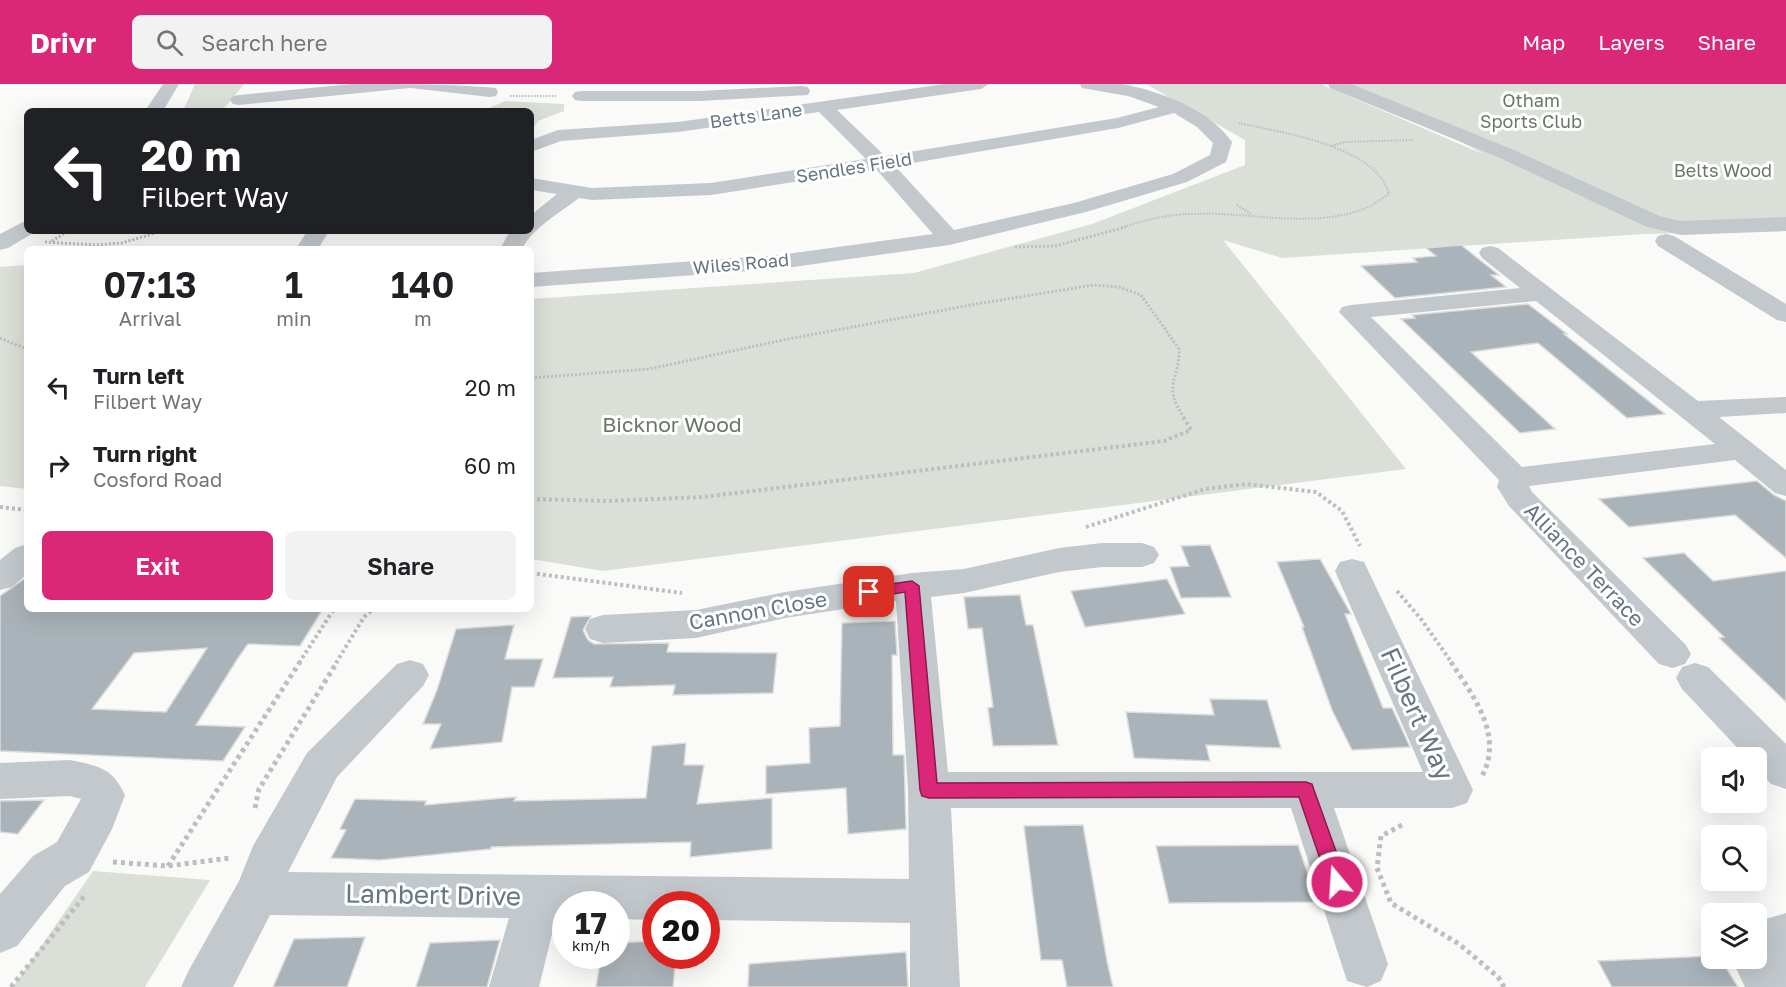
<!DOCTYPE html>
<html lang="en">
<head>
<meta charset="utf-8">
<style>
  :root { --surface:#fff; --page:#f2f2f2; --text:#202124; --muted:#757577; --accent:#db2777 }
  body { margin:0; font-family:"Golos Text",sans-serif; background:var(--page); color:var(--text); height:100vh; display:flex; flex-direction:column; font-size:22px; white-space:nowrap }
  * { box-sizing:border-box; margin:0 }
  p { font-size:20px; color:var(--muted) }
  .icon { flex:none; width:33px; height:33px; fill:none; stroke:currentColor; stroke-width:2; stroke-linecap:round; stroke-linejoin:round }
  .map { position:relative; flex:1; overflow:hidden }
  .panel { position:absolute; left:24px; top:162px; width:510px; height:366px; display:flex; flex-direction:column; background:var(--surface); border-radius:9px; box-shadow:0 6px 24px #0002 }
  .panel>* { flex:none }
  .guide { position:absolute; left:24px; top:24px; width:510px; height:126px; border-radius:9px; box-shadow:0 6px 24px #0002; background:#202124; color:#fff; overflow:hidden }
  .fabs { position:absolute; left:1701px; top:663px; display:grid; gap:12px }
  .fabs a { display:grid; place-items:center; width:66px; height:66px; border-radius:9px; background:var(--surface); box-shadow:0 6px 24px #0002; font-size:30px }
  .speed { position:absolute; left:552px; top:807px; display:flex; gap:12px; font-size:30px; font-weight:700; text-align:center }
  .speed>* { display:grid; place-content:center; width:78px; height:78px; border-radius:50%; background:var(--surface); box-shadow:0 6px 24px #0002; line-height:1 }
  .speed small { font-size:15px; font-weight:400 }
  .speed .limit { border:9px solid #d22; background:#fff; color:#111 }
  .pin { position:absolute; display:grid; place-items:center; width:51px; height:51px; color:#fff; margin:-26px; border-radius:12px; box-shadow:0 3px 9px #0006 }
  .me { position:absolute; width:66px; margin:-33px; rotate:342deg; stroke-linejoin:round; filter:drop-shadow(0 0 4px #0008) }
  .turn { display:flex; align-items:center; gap:21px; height:126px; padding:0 18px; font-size:27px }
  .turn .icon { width:78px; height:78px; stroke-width:2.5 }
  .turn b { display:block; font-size:42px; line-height:51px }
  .eta { display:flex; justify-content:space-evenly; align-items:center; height:102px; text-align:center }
  .eta b { font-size:36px; font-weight:600; line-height:42px }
  .button { display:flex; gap:12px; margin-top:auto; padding:12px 18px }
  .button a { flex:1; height:69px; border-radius:9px; background:var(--accent); color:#fff; font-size:24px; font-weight:600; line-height:69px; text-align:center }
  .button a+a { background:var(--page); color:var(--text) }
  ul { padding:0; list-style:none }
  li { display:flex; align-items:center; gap:18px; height:78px; padding:0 18px }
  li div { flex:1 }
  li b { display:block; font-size:22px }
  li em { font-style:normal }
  header { display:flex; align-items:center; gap:36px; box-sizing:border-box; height:84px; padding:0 30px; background:var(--accent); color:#fff }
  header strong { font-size:28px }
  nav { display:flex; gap:33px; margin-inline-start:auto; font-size:21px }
  .search { width:420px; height:54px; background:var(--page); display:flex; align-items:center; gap:15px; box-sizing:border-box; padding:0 21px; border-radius:9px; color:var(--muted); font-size:22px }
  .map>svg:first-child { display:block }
  .green { fill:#dadfd7 }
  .building { fill:#aab3b9; stroke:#dcdcda; stroke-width:1.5; fill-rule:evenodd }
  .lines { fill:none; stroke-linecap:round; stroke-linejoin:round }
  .path-far3 { stroke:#bbbfc2; stroke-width:2; stroke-dasharray:1.5 1.5; stroke-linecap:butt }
  .path-far2 { stroke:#bbbfc2; stroke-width:3; stroke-dasharray:2 2; stroke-linecap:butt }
  .path-far1 { stroke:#bbbfc2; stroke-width:4; stroke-dasharray:3 3; stroke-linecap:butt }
  .path { stroke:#bbbfc2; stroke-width:5; stroke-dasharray:4 4; stroke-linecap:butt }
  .minor { fill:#c3c8cc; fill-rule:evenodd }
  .route { fill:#db2777; stroke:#8e194d; stroke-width:1.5 }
  .labels { text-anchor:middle; stroke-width:6; stroke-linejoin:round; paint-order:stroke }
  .far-park-label { font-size:18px; fill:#687a64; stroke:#fff }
  .far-street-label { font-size:18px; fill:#657683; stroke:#fff }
  .park-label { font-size:21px; fill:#687a64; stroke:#fff }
  .street-label { font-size:21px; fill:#657683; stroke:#fff }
  .near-street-label { font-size:26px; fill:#657683; stroke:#fff }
</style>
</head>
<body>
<header>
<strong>Drivr</strong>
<div class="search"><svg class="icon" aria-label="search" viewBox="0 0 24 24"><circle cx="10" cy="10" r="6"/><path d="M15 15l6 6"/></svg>Search here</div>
<nav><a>Map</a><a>Layers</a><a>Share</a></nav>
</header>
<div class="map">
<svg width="1786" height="903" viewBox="0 0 1786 903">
  <rect width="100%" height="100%" fill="#fafaf8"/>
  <g class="green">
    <polygon points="195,0 244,0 222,27 183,27"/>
    <polygon points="1146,0 1321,0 1485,71 1392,20 1345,0 1786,0 1786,147 1644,150 1282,174 1223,156 1406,385 603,487 531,475 531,215 914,189 1092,140 1245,81 1245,56"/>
    <polygon points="505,17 564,20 564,27 538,37 531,47 531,27 483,27"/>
    <polygon points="27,181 27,405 0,402 0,183"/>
    <polygon points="93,787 210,796 145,903 13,903"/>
  </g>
  <g class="building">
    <polygon points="1461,161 1499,191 1491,191 1506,203 1395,214 1361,182 1417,178 1413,174 1436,172 1426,164"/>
    <polygon points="1528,220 1567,250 1564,250 1665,330 1627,334 1538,259 1471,268 1555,345 1520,349 1401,235 1415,234 1412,231"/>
    <polygon points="1757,397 1774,411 1786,417 1786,474 1735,431 1629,443 1599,415"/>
    <polygon points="1210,461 1231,513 1181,514 1170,483 1189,482 1181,462"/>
    <polygon points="1684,469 1713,497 1786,487 1786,618 1719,554 1724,553 1643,474"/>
    <polygon points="1320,475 1351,530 1345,530 1383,624 1392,624 1410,663 1352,666 1332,626 1302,543 1304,543 1277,478"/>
    <path d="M27,493V525H323L300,562L248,560L238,574L196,641L245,643L223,677L0,667V512ZM207,564L166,628L92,625L134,569Z"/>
    <polygon points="1167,495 1185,530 1085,543 1071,507"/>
    <polygon points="1020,511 1026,541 1033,541 1058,661 993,662 988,624 993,623 982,544 968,545 964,513"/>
    <polygon points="591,532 583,546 588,556 594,560 669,559 667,568 777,569 773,609 673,611 675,601 610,603 613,593 553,594 571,533"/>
    <polygon points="895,537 897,571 892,571 893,671 904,671 906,745 848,750 846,704 766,710 766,682 810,679 809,644 840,642 842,539"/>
    <polygon points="514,541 505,575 543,575 534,603 512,603 502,658 430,665 441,640 423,640 437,606 456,545"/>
    <polygon points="1210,615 1267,616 1281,664 1206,661 1210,677 1134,674 1126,628 1214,631"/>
    <polygon points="686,659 684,681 704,681 697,720 772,714 772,765 690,773 691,758 491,763 491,765 380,776 331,774 346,746 340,745 355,715 426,717 425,721 516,713 514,717 646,714 652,662"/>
    <polygon points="44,716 18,750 0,748 0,717"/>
    <polygon points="1083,741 1107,877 1113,903 1067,903 1062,876 1041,876 1024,742"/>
    <polygon points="1298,761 1317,818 1169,819 1156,762"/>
    <polygon points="365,853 347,903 273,903 294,855"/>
    <polygon points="500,856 487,903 416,903 430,859"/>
    <polygon points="656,857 656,872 676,872 673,903 596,903 601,872 616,872 616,859"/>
    <polygon points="906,868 908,903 748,903 749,880"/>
    <polygon points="1712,872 1712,874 1720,874 1738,903 1612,903 1598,877"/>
  </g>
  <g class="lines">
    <g class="path-far3">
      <polyline points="510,12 556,12"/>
      <polyline points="1331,62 1345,58 1413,56"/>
      <polyline points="1237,121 1251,130"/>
      <path d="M1121,144C1145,136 1168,130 1193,130C1250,127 1311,146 1366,124C1374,121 1381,115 1389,110C1377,62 1280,48 1238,39"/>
    </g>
    <g class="path-far2">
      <polyline points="52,157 68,147"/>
      <polyline points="45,158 96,161 122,159 162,147"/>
      <polyline points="1015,163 1055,162 1126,143"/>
      <polyline points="0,254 27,265"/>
      <path d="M531,294L649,285L783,256L976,220L1094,201L1119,203L1141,211L1179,265C1180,296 1162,300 1183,332"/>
    </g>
    <g class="path-far1">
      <polyline points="531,415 608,417 703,413 1164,357 1191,346 1182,331"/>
      <polyline points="0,423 27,426"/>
      <polyline points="1086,443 1205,405 1246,400 1316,408 1342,427 1360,462"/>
      <polyline points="531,489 682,509"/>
      <polyline points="1397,507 1421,535 1452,579"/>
      <polyline points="299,579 334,525"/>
      <polyline points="336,579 364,533 373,525"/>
    </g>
    <g class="path">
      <path d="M1451,578C1473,612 1504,651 1482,692"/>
      <polyline points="255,724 259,705 337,578"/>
      <polyline points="1402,741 1381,752 1377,784 1391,819 1459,860 1498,893 1504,903"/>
      <polyline points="113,778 168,782 230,774"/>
      <polyline points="168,782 300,578"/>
      <polyline points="11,903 86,810"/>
    </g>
    <g class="minor">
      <polygon points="163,0 179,0 163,27 145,27"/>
      <path d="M352,0C396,0 454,0 496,4L498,8L496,12L490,13L410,4L239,21L233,20L230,16L233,12L239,11Z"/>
      <path d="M945,0H989L981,5L837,26L885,72L1117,34L1159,23L1128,12L1082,4L1080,0C1093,0 1109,0 1122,0C1160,7 1209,25 1232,58L1226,78L1187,98L1086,128L949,161L779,185L531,203V189L779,171L933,150L876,85L711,111L592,116L579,114C560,129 532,144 522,165H500L510,147H531V131L557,110L531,106V94L592,104L711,99L866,75L819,28L678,48L561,57L531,68V56L558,46L678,38ZM1174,29L1197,43L1213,59L1210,71L1173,90L1074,119L954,146L895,82L1118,44Z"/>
      <polygon points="1328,0 1351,0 1514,66 1662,133 1681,137 1786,133 1786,147 1681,151 1647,143 1500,74 1330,4"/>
      <polygon points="802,2 808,3 810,7 808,11 699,17 581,17 575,16 572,12 575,8 581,7 699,7"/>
      <polygon points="27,136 27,147 35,148 8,164 0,166 0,150"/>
      <polygon points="307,147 329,147 318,165 296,165"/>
      <polygon points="1666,150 1674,152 1786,220 1786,238 1777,236 1658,162 1655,157 1658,152"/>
      <path d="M1490,162L1498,164L1698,317L1786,313V329L1719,333L1786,386V412L1775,409L1735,376L1529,402L1532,408L1685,560L1691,570L1685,580L1672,584L1659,580L1509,422L1497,403L1499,396L1339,228L1342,223L1351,221L1520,204L1482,174L1479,169L1482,164ZM1536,217L1715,360L1522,383L1371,233Z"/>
      <polygon points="1102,459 1142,459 1154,463 1159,471 1154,479 1142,483 1102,483 1059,488 964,509 931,513 948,688 1423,688 1335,487 1340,478 1352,475 1364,478 1473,706 1467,719 1452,724 1334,724 1388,880 1381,897 1367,903 1347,897 1291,724 951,724 960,903 910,903 910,839 706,836 706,820 656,820 656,836 616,835 616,820 566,820 566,835 556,834 539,903 489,903 509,834 270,831 233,903 181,903 189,886 239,797 253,762 307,669 397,580 410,576 423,580 429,591 423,602 337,693 288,788 909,795 908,706 896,517 785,534 696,554 603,559 590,555 585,545 590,535 603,531 696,526 785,508 912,489 964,485 1059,464"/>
      <polygon points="27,460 27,490 12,503 0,506 0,476 15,464"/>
      <polygon points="1695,579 1708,583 1786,660 1786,705 1771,700 1756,684 1756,674 1747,674 1682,605 1676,594 1682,583"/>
      <path d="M70,676C98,682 112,683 125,711L112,745L89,788L65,802L17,862L0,869V810L33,772L57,758L81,715L70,712L0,715V679Z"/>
      <polygon points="1786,829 1786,903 1745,903 1731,874 1756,874 1756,838"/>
    </g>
  </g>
  <polygon class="route" points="912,497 919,502 937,699 1306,698 1312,700 1314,706 1347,798 1344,804 1337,807 1330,804 1299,713 929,714 922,712 920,706 905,508 869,514 862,508 869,503"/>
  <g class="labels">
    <g class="far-park-label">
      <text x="1531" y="23">Otham<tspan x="1531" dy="21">Sports Club</tspan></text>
      <text x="1723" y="93">Belts Wood</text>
    </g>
    <g class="far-street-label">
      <text transform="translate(756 32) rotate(-8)" y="6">Betts Lane</text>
      <text transform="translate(854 84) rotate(-9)" y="6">Sendles Field</text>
      <text transform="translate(741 180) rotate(-5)" y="6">Wiles Road</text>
    </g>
    <g class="park-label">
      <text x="672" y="348">Bicknor Wood</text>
    </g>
    <g class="street-label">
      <text transform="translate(1584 481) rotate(46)" y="7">Alliance Terrace</text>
      <text transform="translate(758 527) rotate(-10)" y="7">Cannon Close</text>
    </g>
    <g class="near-street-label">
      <text transform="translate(1417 630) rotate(66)" y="9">Filbert Way</text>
      <text transform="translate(433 811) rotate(1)" y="9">Lambert Drive</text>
    </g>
  </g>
</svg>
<div class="fabs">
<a><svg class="icon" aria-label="sound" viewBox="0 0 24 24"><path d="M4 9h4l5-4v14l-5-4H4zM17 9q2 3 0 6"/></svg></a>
<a><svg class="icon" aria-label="search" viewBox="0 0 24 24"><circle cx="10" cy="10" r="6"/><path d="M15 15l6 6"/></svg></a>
<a><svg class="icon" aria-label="layers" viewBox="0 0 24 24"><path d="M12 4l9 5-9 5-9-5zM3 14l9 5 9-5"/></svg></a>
</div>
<div class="speed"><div>17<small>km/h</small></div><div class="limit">20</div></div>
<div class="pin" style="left:869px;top:508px;background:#d93025"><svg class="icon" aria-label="arrive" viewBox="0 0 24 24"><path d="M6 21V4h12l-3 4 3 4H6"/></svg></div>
<svg class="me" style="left:1337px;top:798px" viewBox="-20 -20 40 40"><circle r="17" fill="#db2777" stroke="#fff" stroke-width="3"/><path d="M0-11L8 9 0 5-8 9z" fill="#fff"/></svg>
<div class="guide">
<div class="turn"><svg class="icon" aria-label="left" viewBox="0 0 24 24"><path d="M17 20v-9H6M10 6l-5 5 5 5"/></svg><div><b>20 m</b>Filbert Way</div></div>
</div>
<section class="panel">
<div class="eta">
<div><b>07:13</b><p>Arrival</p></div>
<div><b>1</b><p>min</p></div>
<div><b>140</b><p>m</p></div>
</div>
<ul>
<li><svg class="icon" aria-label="left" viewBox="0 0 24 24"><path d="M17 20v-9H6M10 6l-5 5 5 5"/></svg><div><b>Turn left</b><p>Filbert Way</p></div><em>20 m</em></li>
<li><svg class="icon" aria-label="right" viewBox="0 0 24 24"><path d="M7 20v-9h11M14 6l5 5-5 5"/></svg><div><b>Turn right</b><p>Cosford Road</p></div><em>60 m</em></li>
</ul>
<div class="button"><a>Exit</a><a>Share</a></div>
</section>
</div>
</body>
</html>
